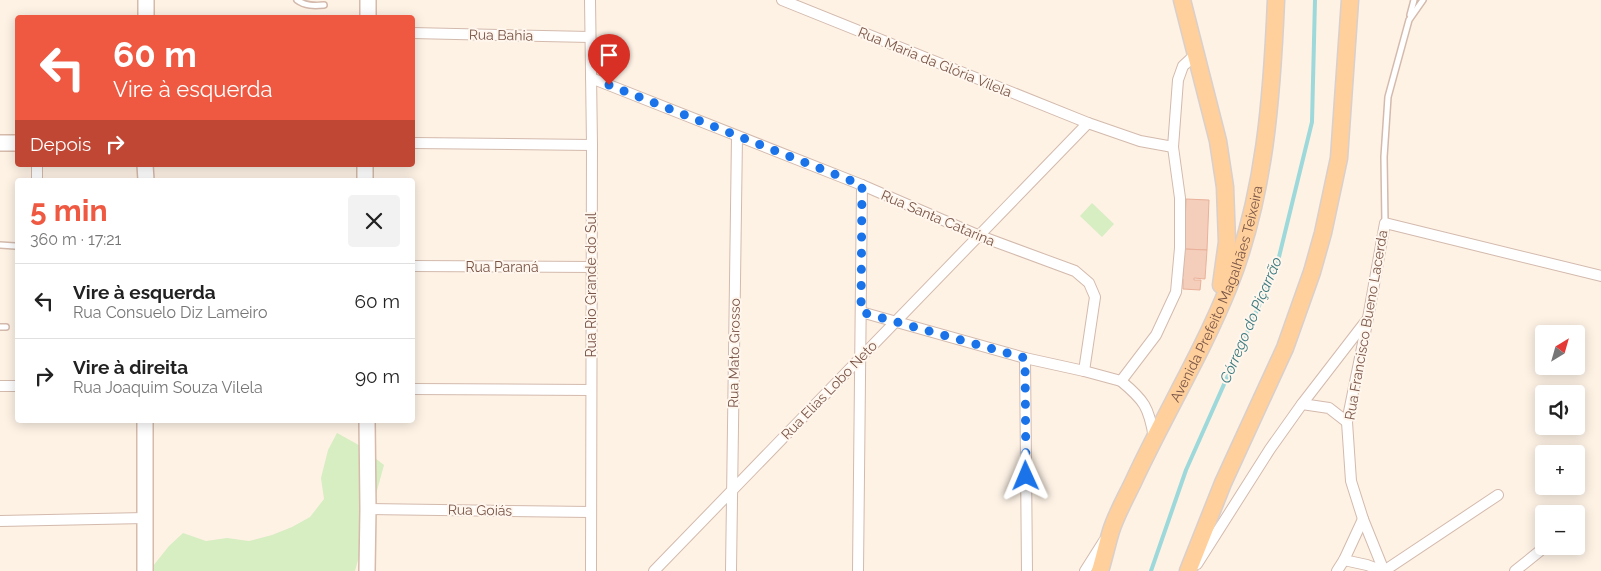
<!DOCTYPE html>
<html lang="pt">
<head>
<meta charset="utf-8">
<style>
  :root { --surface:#fff; --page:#f2f2f2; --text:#222; --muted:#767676; --line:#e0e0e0; --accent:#ef5942 }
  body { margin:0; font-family:Raleway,sans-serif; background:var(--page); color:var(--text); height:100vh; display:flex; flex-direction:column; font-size:19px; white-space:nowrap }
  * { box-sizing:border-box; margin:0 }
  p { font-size:16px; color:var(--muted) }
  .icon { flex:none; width:28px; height:28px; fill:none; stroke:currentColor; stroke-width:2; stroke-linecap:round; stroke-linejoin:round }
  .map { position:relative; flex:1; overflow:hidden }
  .panel { position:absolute; left:15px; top:178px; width:400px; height:245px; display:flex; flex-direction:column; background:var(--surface); border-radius:5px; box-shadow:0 2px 12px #0003 }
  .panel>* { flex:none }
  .guide { position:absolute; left:15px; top:15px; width:400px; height:152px; border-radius:5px; box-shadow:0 2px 12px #0003; background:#ef5942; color:#fff; overflow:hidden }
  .needle { width:32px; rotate:37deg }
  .buttons { position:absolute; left:1535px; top:325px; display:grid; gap:10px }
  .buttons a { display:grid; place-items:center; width:50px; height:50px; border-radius:5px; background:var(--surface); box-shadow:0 2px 12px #0003; font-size:25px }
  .pin { position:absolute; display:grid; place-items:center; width:42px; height:42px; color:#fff; margin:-51px -21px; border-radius:50% 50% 50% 0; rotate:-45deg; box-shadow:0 0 5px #0007 }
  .pin .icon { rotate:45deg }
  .me { position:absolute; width:55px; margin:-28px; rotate:359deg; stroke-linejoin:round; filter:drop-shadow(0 0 4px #0008) }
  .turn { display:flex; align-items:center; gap:18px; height:105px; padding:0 15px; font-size:22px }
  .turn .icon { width:65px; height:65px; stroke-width:2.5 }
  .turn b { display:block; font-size:35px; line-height:42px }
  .then { display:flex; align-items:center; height:48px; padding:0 15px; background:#0003; gap:10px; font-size:19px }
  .round { display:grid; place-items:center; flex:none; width:52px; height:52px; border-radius:5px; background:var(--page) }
  .head { display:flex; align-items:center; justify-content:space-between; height:85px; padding:0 15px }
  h1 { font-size:30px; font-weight:700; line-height:38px; color:var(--accent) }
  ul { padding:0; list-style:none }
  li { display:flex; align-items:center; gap:15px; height:75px; padding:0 15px; border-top:1px solid var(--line) }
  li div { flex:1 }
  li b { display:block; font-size:19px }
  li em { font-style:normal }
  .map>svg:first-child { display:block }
  .green { fill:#d7edc2 }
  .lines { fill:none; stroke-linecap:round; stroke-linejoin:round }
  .stream { stroke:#9dd8db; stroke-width:4 }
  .building { fill:#f5cdbb; stroke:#e9b19a }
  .lane-casing { stroke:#d3baad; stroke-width:8 }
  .street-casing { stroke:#d3baad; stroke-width:12 }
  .secondary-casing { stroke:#d6baaa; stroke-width:18 }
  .primary-casing { stroke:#d9cfcc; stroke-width:19 }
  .lane { stroke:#fff; stroke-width:5 }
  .street { stroke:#fff; stroke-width:10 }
  .secondary { stroke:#fff; stroke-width:15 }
  .primary { stroke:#ffd09b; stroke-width:16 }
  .route { stroke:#1a73e8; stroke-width:9; stroke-dasharray:0 16.2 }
  .labels { text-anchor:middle; stroke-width:4; stroke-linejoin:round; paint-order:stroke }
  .street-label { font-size:14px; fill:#795548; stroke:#fff6ed }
  .water-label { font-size:15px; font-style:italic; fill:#3a7a7f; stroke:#fff6ed }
</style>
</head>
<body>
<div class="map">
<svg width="1601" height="571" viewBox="0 0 1601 571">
  <rect width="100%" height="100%" fill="#fef2e5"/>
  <g class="green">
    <polygon points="1092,203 1114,224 1102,237 1080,216"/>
    <polygon points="337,433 357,444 384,465 355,571 149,571 169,546 183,533 206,541 227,538 249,541 272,535 292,527 310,517 324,499 321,478 328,450"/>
  </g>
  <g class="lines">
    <polyline class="stream" points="1151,571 1186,470 1277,265 1312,122 1315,0"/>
  </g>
  <g class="building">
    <polygon points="1186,199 1209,200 1207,250 1184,249"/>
    <polygon points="1184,249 1207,250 1205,279 1194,278 1194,280 1201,280 1200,290 1183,289 1183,279 1179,279 1179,275 1183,276"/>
  </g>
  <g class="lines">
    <defs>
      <g id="lane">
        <path d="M297,0C305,6 314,6 324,5"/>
        <polyline points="1410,15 1414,0"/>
        <polyline points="1385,223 1384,157 1388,97 1409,20 1423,0"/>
        <polyline points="0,245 15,246"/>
        <polyline points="0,327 6,327"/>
      </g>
      <g id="street">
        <polyline points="590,0 592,145 591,571"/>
        <polyline points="782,0 1088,123 1140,141 1173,147"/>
        <polyline points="412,33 590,37"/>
        <polyline points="591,78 862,185 980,236 1075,271 1089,283 1095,297 1084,371"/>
        <polyline points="412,143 592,145"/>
        <polyline points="37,180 37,165"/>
        <polyline points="412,266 591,267"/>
        <polyline points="861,312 1025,358 1084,371 1121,381 1156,335 1176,292 1180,248 1180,198 1173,147 1178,80 1183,66 1196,54"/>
        <polyline points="1025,358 1027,571"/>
        <path d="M1121,381C1144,400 1149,407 1154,438"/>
        <polyline points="0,386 18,386"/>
        <polyline points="412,389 591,390"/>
        <polyline points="1302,404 1329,408 1347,422"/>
        <polyline points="368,509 591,512"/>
        <polyline points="0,521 145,518"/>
        <polyline points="1344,560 1367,565 1383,571"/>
        <polyline points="1197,564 1270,449 1302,404 1366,321"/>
        <polyline points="654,571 1088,123"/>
        <polyline points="731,571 737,136"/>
        <polyline points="858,571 862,185"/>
        <polyline points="1085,571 1104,541"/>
        <polyline points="1337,571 1344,560 1363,519"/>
        <polyline points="1384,571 1363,519 1351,481 1347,422 1368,318 1385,223 1601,276"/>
        <polyline points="1384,571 1498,495"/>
        <polyline points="1515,571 1546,546"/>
      </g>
      <g id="secondary">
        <polyline points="146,18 146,0"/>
        <polyline points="368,18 368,0"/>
        <polyline points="0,143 18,143"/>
        <polyline points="145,165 146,180"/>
        <polyline points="365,180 365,165"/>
        <polyline points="367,420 368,509 367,571"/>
        <polyline points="145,571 145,420"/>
      </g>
      <g id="primary">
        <polyline points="1182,0 1218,141 1225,187 1227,242 1221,285"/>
        <path id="s1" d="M1100,571C1104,558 1107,544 1111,531C1117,512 1128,494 1136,476C1166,412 1203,351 1229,286C1265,195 1272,96 1276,0"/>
        <polyline points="1188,571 1223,483 1285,348 1312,272 1323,233 1339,158 1350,0"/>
      </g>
    </defs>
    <use href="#lane" class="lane-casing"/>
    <use href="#street" class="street-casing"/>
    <use href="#secondary" class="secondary-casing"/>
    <use href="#primary" class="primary-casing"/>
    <use href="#lane" class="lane"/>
    <use href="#street" class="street"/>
    <use href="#secondary" class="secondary"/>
    <use href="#primary" class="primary"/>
  </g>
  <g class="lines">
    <polyline class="route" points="609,85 862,185 861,312 1025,358 1026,476"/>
  </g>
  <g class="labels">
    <g class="street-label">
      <text transform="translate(501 35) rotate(1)" y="5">Rua Bahia</text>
      <text transform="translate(935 62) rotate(22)" y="5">Rua Maria da Glória Vilela</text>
      <text transform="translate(938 218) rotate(23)" y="5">Rua Santa Catarina</text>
      <text x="502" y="272">Rua Paraná</text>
      <text transform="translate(591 285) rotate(-90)" y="5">Rua Rio Grande do Sul</text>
      <text dy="5" stroke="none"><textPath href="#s1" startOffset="302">Avenida Prefeito Magalhães Teixeira</textPath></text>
      <text transform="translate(1366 325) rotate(-80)" y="5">Rua Francisco Bueno Lacerda</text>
      <text transform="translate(734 353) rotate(-89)" y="5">Rua Mato Grosso</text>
      <text transform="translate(829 390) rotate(-46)" y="5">Rua Elias Lobo Neto</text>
      <text transform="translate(480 510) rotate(1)" y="5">Rua Goiás</text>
    </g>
    <g class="water-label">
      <text transform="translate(1251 320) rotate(-67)" y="5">Córrego do Piçarrão</text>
    </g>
  </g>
</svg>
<div class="buttons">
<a><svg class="needle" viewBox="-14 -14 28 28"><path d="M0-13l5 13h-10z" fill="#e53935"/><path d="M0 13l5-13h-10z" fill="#767676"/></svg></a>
<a><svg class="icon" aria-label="sound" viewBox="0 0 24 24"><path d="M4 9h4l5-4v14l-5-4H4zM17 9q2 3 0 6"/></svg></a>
<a>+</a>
<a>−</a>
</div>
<div class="pin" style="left:609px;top:85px;background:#d93025"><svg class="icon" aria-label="arrive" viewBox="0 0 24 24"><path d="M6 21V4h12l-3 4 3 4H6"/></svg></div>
<svg class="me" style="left:1026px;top:476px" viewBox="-20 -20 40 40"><path d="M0-17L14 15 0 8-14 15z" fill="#1a73e8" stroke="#fff" stroke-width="4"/></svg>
<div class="guide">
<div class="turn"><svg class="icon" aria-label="left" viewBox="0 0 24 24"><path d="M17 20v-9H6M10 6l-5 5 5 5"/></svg><div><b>60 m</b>Vire à esquerda</div></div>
<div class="then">Depois<svg class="icon" aria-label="right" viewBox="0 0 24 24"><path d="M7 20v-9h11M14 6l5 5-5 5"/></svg></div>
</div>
<section class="panel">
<div class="head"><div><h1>5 min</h1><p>360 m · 17:21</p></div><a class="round"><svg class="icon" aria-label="close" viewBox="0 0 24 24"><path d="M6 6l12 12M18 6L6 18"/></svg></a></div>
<ul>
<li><svg class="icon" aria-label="left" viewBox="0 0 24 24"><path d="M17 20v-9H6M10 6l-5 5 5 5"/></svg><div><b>Vire à esquerda</b><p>Rua Consuelo Diz Lameiro</p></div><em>60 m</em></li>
<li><svg class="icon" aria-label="right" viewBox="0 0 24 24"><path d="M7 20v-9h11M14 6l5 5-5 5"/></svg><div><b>Vire à direita</b><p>Rua Joaquim Souza Vilela</p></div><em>90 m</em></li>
</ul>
</section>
</div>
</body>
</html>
